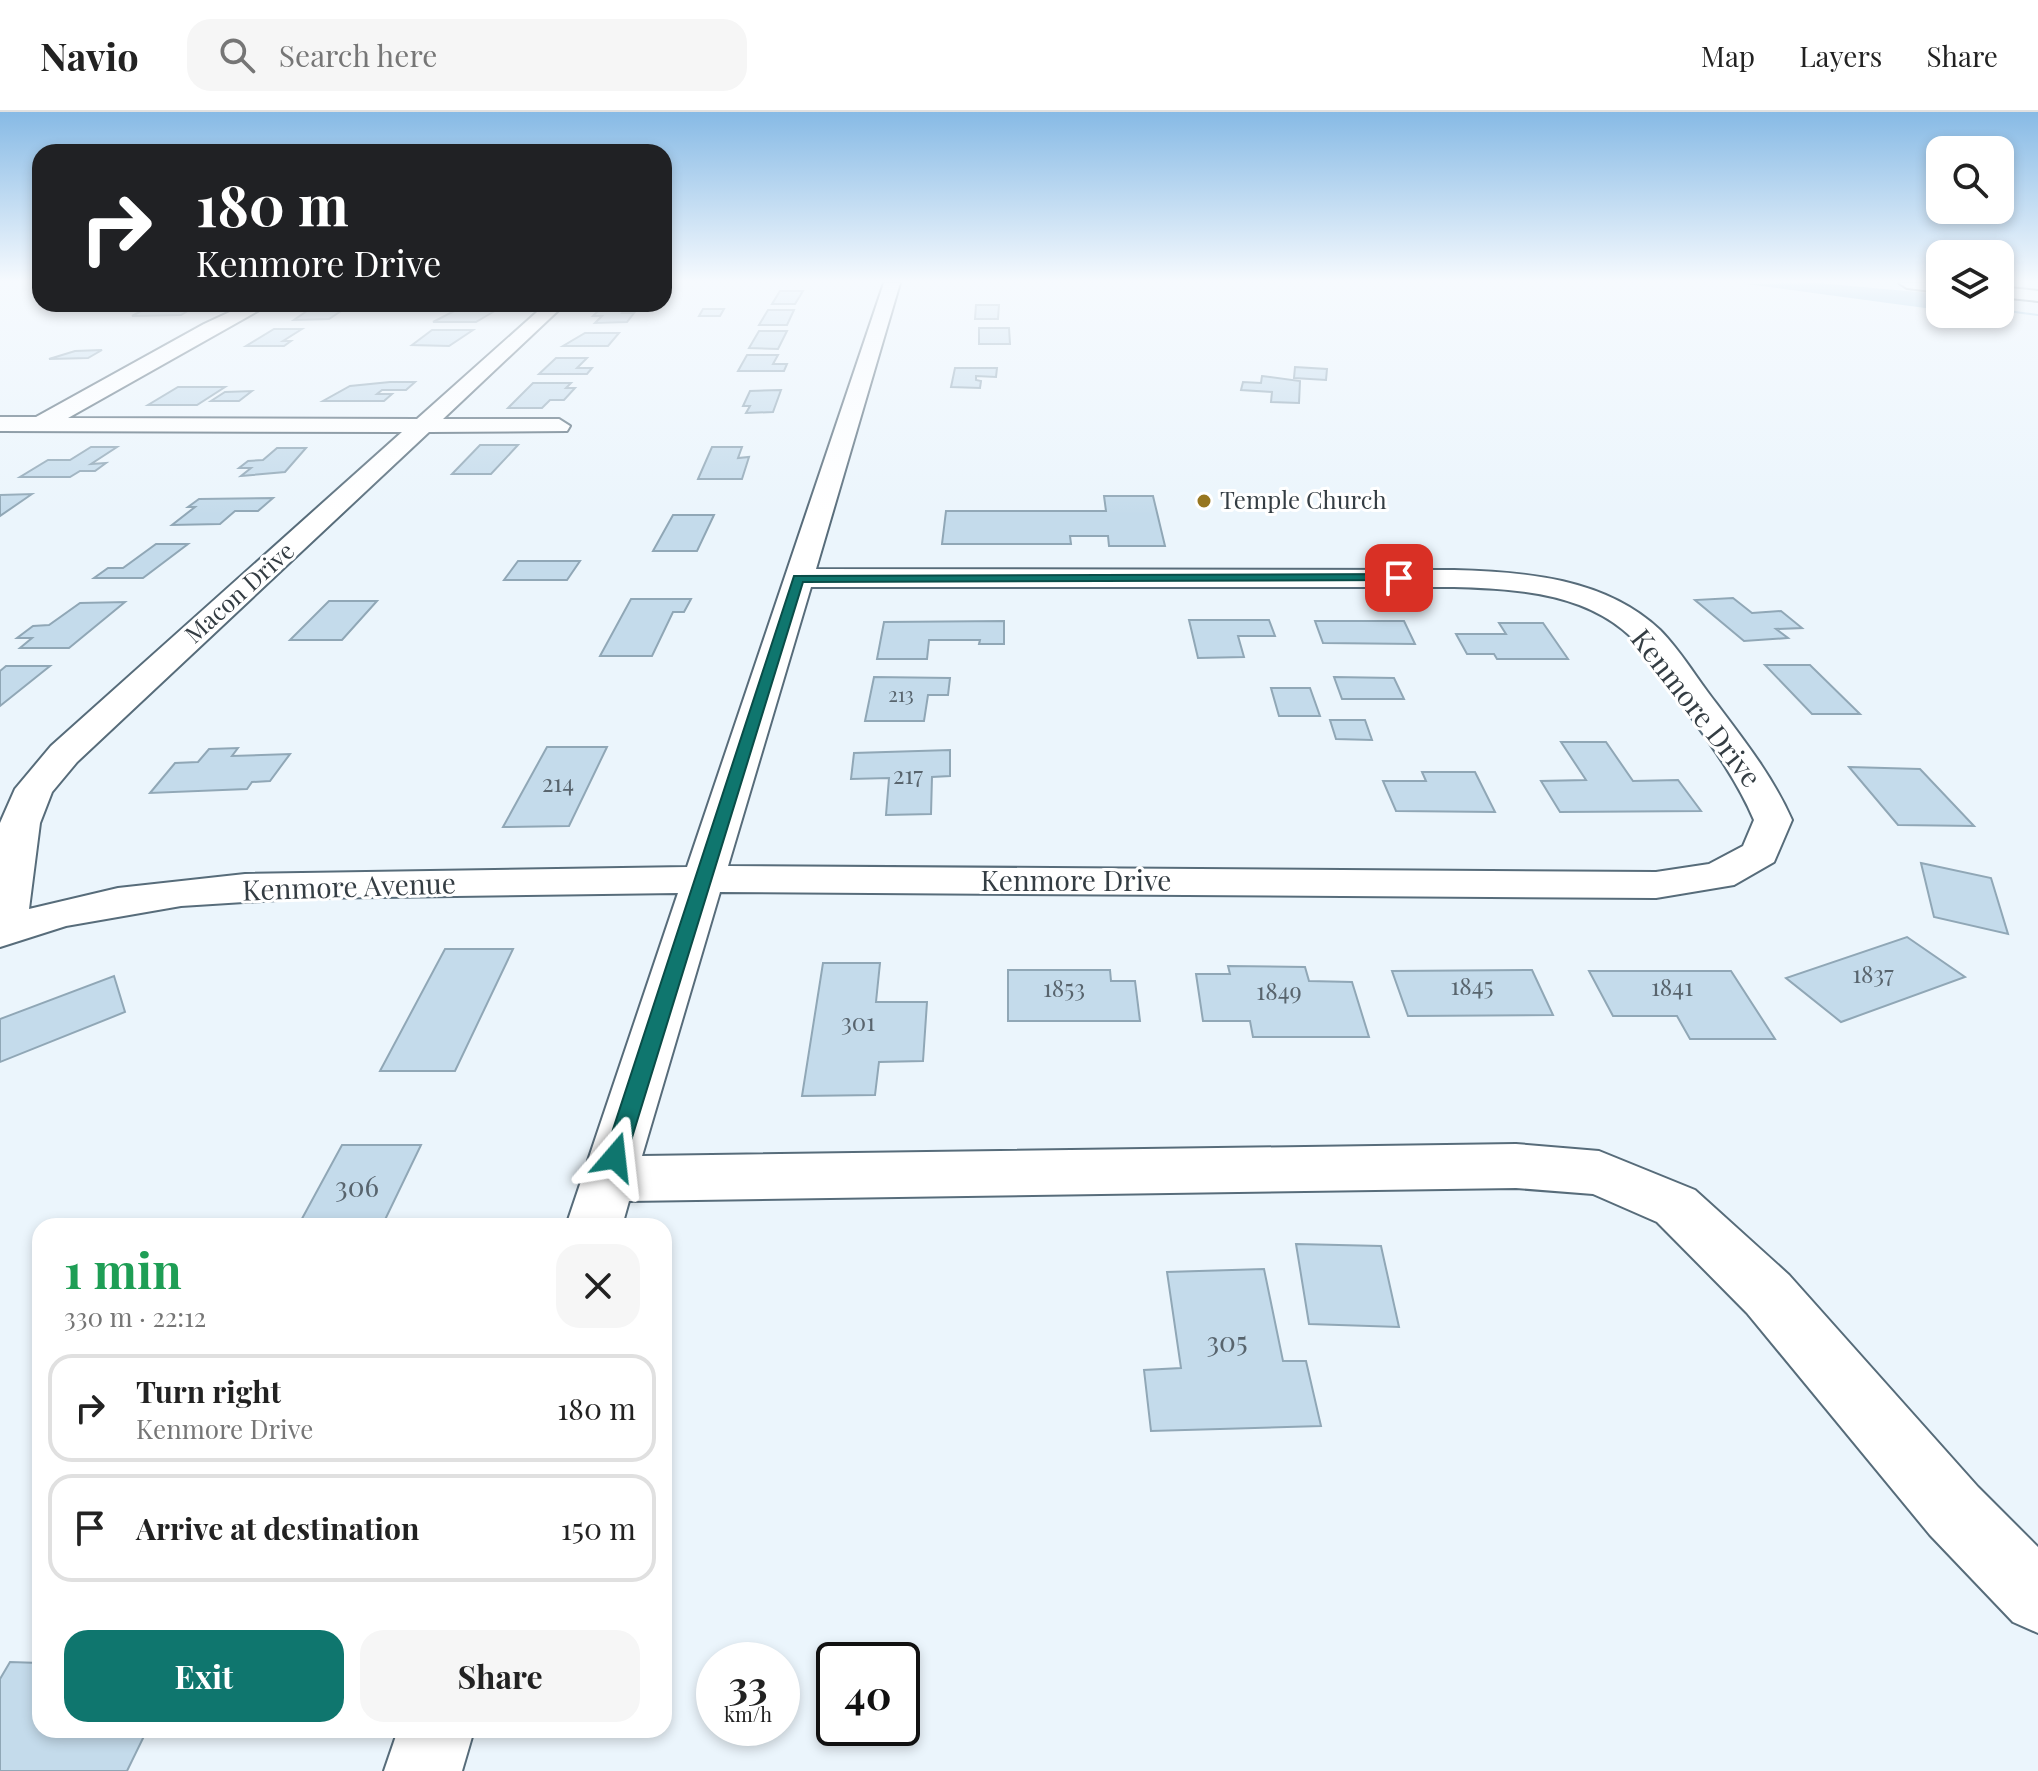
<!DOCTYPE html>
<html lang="en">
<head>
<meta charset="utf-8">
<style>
  :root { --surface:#fff; --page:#f6f6f6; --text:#222; --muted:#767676; --line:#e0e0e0; --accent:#0f766e }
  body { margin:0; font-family:"Playfair Display",serif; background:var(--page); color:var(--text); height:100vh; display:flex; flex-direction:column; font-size:30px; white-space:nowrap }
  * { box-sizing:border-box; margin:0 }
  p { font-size:26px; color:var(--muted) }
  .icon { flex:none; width:44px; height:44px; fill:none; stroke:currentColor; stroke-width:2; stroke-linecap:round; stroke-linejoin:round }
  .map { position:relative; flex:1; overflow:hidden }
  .sheet { position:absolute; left:32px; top:1106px; width:640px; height:520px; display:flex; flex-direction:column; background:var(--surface); border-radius:24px; box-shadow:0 4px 12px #0003 }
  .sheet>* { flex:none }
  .banner { position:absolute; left:32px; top:32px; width:640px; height:168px; border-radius:24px; box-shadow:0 4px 12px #0003; background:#202124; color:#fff; overflow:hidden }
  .tools { position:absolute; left:1926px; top:24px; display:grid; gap:16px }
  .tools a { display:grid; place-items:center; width:88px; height:88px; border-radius:16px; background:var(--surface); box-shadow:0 4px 12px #0003; font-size:40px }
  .speed { position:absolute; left:696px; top:1530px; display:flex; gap:16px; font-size:40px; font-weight:700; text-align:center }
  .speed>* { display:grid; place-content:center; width:104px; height:104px; border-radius:50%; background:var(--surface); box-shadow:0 4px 12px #0003; line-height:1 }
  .speed small { font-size:20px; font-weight:400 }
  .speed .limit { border:4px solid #111; border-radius:12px; background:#fff; color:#111 }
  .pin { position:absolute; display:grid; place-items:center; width:68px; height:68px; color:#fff; margin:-34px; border-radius:16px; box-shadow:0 4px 12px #0006 }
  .me { position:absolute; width:88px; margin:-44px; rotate:17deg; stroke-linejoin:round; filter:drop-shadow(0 0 6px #0008) }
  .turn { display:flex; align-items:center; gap:28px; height:168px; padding:0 32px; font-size:36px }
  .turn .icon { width:104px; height:104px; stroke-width:2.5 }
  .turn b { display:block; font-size:56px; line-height:68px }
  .round { display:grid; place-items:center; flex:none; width:84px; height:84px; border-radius:24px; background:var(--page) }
  .summary { display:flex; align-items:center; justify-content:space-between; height:136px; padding:0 32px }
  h1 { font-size:48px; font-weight:700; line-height:60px; color:#1e9e55 }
  .cta { display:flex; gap:16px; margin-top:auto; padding:16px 32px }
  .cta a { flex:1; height:92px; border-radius:24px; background:var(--accent); color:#fff; font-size:32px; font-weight:700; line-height:92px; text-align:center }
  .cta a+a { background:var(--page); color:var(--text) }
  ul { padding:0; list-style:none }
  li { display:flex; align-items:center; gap:24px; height:108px; margin:0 16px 12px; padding:0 16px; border:4px solid var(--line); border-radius:24px }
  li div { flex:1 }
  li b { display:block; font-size:30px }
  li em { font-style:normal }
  header { display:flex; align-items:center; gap:48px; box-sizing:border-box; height:112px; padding:0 40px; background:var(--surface); border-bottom:2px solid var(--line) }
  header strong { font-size:38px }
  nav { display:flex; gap:44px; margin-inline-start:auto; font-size:28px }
  .search { width:560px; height:72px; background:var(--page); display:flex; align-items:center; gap:20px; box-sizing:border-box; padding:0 28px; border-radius:24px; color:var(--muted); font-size:30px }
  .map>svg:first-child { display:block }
  .water { fill:#96c4e1 }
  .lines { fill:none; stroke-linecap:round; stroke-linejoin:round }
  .stream { fill:#96c4e1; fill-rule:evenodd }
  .building { fill:#c4dbeb; stroke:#90a7b6; stroke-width:2 }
  .minor-casing { stroke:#576c7a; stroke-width:4 }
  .minor { fill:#fff; fill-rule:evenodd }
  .route { fill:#0f766e; stroke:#0a4d48; stroke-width:2 }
  .poi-dot { fill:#97761f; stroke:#fff; stroke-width:3 }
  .labels { text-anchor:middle; stroke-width:6; stroke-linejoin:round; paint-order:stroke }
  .far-number-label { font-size:20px; fill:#58646d }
  .far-poi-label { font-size:24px; fill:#343d43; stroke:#fff; text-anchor:start }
  .far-street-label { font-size:24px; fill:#343d43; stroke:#fff }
  .number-label { font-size:24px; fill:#58646d }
  .street-label { font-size:28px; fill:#343d43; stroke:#fff }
  .near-number-label { font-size:28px; fill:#58646d }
</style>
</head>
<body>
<header>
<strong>Navio</strong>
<div class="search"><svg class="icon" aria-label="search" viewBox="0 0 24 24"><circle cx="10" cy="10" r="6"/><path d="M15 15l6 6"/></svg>Search here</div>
<nav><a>Map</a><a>Layers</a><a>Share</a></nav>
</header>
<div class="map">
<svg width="2038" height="1659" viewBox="0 0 2038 1659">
  <rect width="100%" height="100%" fill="#ebf5fc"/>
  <polygon class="water" points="1818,171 1940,182 1940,198 1747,172"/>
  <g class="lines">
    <polygon class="stream" points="2000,197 2038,202 2038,204 2000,199"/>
  </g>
  <g class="building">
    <polygon points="780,179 803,179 795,192 772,192"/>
    <polygon points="976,193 999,193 998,207 975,207"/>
    <polygon points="191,197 181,203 132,204 143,198"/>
    <polygon points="498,197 476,210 433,210 456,198"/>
    <polygon points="703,197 724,197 720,204 699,204"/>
    <polygon points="624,198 622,201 634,201 627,210 595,211 602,204 593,204 598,199"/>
    <polygon points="768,198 794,198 787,213 759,213"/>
    <polygon points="307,199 341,199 329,207 294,208"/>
    <polygon points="979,216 1009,216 1010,232 979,232"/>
    <polygon points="274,217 302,217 283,229 291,229 284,234 246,234"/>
    <polygon points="432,218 473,218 449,234 412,233"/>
    <polygon points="759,219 787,219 778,237 749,236"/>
    <polygon points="585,221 619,221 608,234 563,234"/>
    <polygon points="102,238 88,246 49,247 75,239"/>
    <polygon points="747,243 778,243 773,252 787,252 784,259 738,259"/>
    <polygon points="556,246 587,246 577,256 592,256 587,262 539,262"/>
    <polygon points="1295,255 1327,257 1326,268 1294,266"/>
    <polygon points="955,256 997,256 996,265 976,264 976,268 981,269 980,276 951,275"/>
    <polygon points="1262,264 1300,269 1299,291 1271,290 1272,280 1241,278 1243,270 1261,271"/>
    <polygon points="390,270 415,270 406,278 382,278 377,282 392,282 384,289 323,289 350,274"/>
    <polygon points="533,271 571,271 566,276 575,276 564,288 550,288 542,296 508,296"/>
    <polygon points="178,275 225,275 197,293 148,293"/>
    <polygon points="781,278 773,300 746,301 750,294 743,294 750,279"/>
    <polygon points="252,279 239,289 211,289 225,280"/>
    <polygon points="480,333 518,333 491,362 452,362"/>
    <polygon points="91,335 117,335 91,352 106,351 95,359 80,359 70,365 20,365 48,348 70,348"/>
    <polygon points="712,335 742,335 738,346 749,345 742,367 698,367"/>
    <polygon points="277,336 306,336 285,360 241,364 251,356 239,356 248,349 263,348"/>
    <polygon points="32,382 0,404 0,383"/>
    <polygon points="1104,384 1153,384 1165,434 1109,434 1108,424 1070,424 1071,432 942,432 946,399 1106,399"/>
    <polygon points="273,386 258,399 235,399 220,412 172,413 195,395 188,395 199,387"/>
    <polygon points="673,403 714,403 697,439 653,439"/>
    <polygon points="156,432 188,432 143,466 94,466 108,456 123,456"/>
    <polygon points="518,449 580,449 567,468 504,468"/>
    <polygon points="1733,486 1752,501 1781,499 1802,516 1776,517 1788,526 1744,529 1695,488"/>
    <polygon points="631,487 691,487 684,500 673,500 652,544 600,544"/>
    <polygon points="329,489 377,489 342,528 290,528"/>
    <polygon points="125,490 69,536 20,536 32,526 17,526 33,514 49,513 80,491"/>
    <polygon points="1189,508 1269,508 1275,524 1238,524 1244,545 1198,546"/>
    <polygon points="1004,509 1004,532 979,532 980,528 929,528 927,547 877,547 884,510"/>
    <polygon points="1315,509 1404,509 1415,532 1323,531"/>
    <polygon points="1499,511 1543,511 1568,547 1497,547 1494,542 1467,542 1456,522 1506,522"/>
    <polygon points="1765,553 1810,553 1860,602 1812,602"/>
    <polygon points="6,554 50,554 0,594 0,559"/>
    <polygon points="874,565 950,566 948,583 928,583 924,609 865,609"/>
    <polygon points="1334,565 1394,566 1404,587 1342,587"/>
    <polygon points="1271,576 1310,576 1320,604 1279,604"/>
    <polygon points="1330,608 1365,608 1372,628 1336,627"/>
    <polygon points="1561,630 1606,630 1633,669 1678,668 1701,699 1560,700 1541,669 1586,668"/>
    <polygon points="547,635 607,635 569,714 503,715"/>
    <polygon points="238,636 232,644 290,642 270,669 252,670 247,677 150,681 175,651 198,650 209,637"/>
    <polygon points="950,638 950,664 932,665 931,702 886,703 889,666 851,667 854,641"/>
    <polygon points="1849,655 1920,657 1974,714 1898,713"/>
    <polygon points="1422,660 1475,660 1495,700 1396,699 1383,669 1426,669"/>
    <polygon points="1921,751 1991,766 2008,822 1934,805"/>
    <polygon points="1907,825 1965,865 1841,910 1786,866"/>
    <polygon points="445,837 513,837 455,959 380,959"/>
    <polygon points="823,851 880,851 876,890 927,890 923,949 879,950 875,983 802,984"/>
    <polygon points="1228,854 1305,855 1309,869 1352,870 1369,925 1253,925 1250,909 1203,909 1196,862 1230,862"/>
    <polygon points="1008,858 1110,858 1111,869 1135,869 1140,909 1008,909"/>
    <polygon points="1532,858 1553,903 1408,904 1392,859"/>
    <polygon points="1589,859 1731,859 1775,927 1690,927 1677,904 1613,904"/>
    <polygon points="114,864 125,900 0,950 0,907"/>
    <polygon points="342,1033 421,1033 382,1114 298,1114"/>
    <polygon points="1296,1132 1381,1134 1399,1215 1309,1212"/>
    <polygon points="1264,1157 1283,1249 1306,1249 1321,1314 1151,1319 1144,1258 1181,1256 1167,1160"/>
    <polygon points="10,1550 40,1551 40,1618 147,1618 127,1659 0,1659 0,1567"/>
  </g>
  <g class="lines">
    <defs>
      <g id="minor">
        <path d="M884,171H900L816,457L1454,458C1525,460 1605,466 1660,518C1681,539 1697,567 1716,591C1744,628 1773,665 1792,708L1774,750L1734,773L1656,786L720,780L642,1044L1516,1032L1599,1039L1695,1078L1789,1163L1978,1375L2038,1435V1521L2013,1510L1930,1423L1747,1201L1657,1110L1593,1082L1516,1076L629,1089L622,1114H566L678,781L309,786L181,794L66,814L0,835V711L15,677L51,634L402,320L0,319V305H36L204,212L247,192H270L68,306L417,307L546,192H565L443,307H559L570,314L567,319L429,320L77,650L52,680L40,711L29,797L118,776L245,762L687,755ZM811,475H1454C1520,477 1593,481 1640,534C1658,554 1671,578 1687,599C1712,634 1737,668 1754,708L1743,734L1709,752L1656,760L728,754Z"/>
        <polygon points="1899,171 1940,171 1940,180 1907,176"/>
        <polygon points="2000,175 2038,179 2038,189 2000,185"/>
        <polygon points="398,1618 474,1618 462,1659 384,1659"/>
      </g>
    </defs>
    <use href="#minor" class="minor-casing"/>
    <use href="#minor" class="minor"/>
  </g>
  <linearGradient id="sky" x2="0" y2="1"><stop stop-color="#87bae5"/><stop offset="0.42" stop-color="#f6fafe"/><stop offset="1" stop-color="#f6fafe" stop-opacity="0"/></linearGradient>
  <rect width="2038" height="403" fill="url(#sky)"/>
  <polygon class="route" points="1399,462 1405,466 1403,468 803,470 626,1045 623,1052 608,1052 604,1045 794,464"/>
  <circle class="poi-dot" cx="1204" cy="389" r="8"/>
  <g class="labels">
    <g class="far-number-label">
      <text x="901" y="590">213</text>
    </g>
    <g class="far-poi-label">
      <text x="1220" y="397">Temple Church</text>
    </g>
    <g class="far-street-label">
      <text transform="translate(240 481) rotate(-42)" y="8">Macon Drive</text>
    </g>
    <g class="number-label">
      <text x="908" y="672">217</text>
      <text x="558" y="680">214</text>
      <text x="1873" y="871">1837</text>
      <text x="1472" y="883">1845</text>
      <text x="1672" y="884">1841</text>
      <text x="1064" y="885">1853</text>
      <text x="1279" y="888">1849</text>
      <text x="858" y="919">301</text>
    </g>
    <g class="street-label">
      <text transform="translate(1696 596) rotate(52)" y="10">Kenmore Drive</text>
      <text x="1076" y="779">Kenmore Drive</text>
      <text transform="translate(349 775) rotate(-2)" y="10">Kenmore Avenue</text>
    </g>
    <g class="near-number-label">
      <text x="357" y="1085">306</text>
      <text x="1227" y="1240">305</text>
    </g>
  </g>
</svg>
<div class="tools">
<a><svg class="icon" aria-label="search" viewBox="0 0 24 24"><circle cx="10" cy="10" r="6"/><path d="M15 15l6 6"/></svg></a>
<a><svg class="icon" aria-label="layers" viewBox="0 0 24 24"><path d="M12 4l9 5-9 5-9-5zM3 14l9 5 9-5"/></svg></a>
</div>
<div class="speed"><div>33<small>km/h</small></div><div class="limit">40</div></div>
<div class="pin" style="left:1399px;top:466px;background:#d93025"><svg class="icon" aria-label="arrive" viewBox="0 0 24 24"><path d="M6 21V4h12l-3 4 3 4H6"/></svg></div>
<svg class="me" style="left:615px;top:1045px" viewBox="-20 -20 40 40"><path d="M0-17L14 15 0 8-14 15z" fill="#0f766e" stroke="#fff" stroke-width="4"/></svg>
<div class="banner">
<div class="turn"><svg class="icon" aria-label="right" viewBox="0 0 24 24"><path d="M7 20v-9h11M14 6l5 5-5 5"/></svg><div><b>180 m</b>Kenmore Drive</div></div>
</div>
<section class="sheet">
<div class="summary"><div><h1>1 min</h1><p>330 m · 22:12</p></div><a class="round"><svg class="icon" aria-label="close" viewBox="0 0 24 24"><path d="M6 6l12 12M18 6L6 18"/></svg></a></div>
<ul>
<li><svg class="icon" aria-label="right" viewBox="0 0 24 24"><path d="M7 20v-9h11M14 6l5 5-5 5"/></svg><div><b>Turn right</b><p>Kenmore Drive</p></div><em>180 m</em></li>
<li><svg class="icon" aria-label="arrive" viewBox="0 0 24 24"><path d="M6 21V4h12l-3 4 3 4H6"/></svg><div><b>Arrive at destination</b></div><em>150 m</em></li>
</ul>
<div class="cta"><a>Exit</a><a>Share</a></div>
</section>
</div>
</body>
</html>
